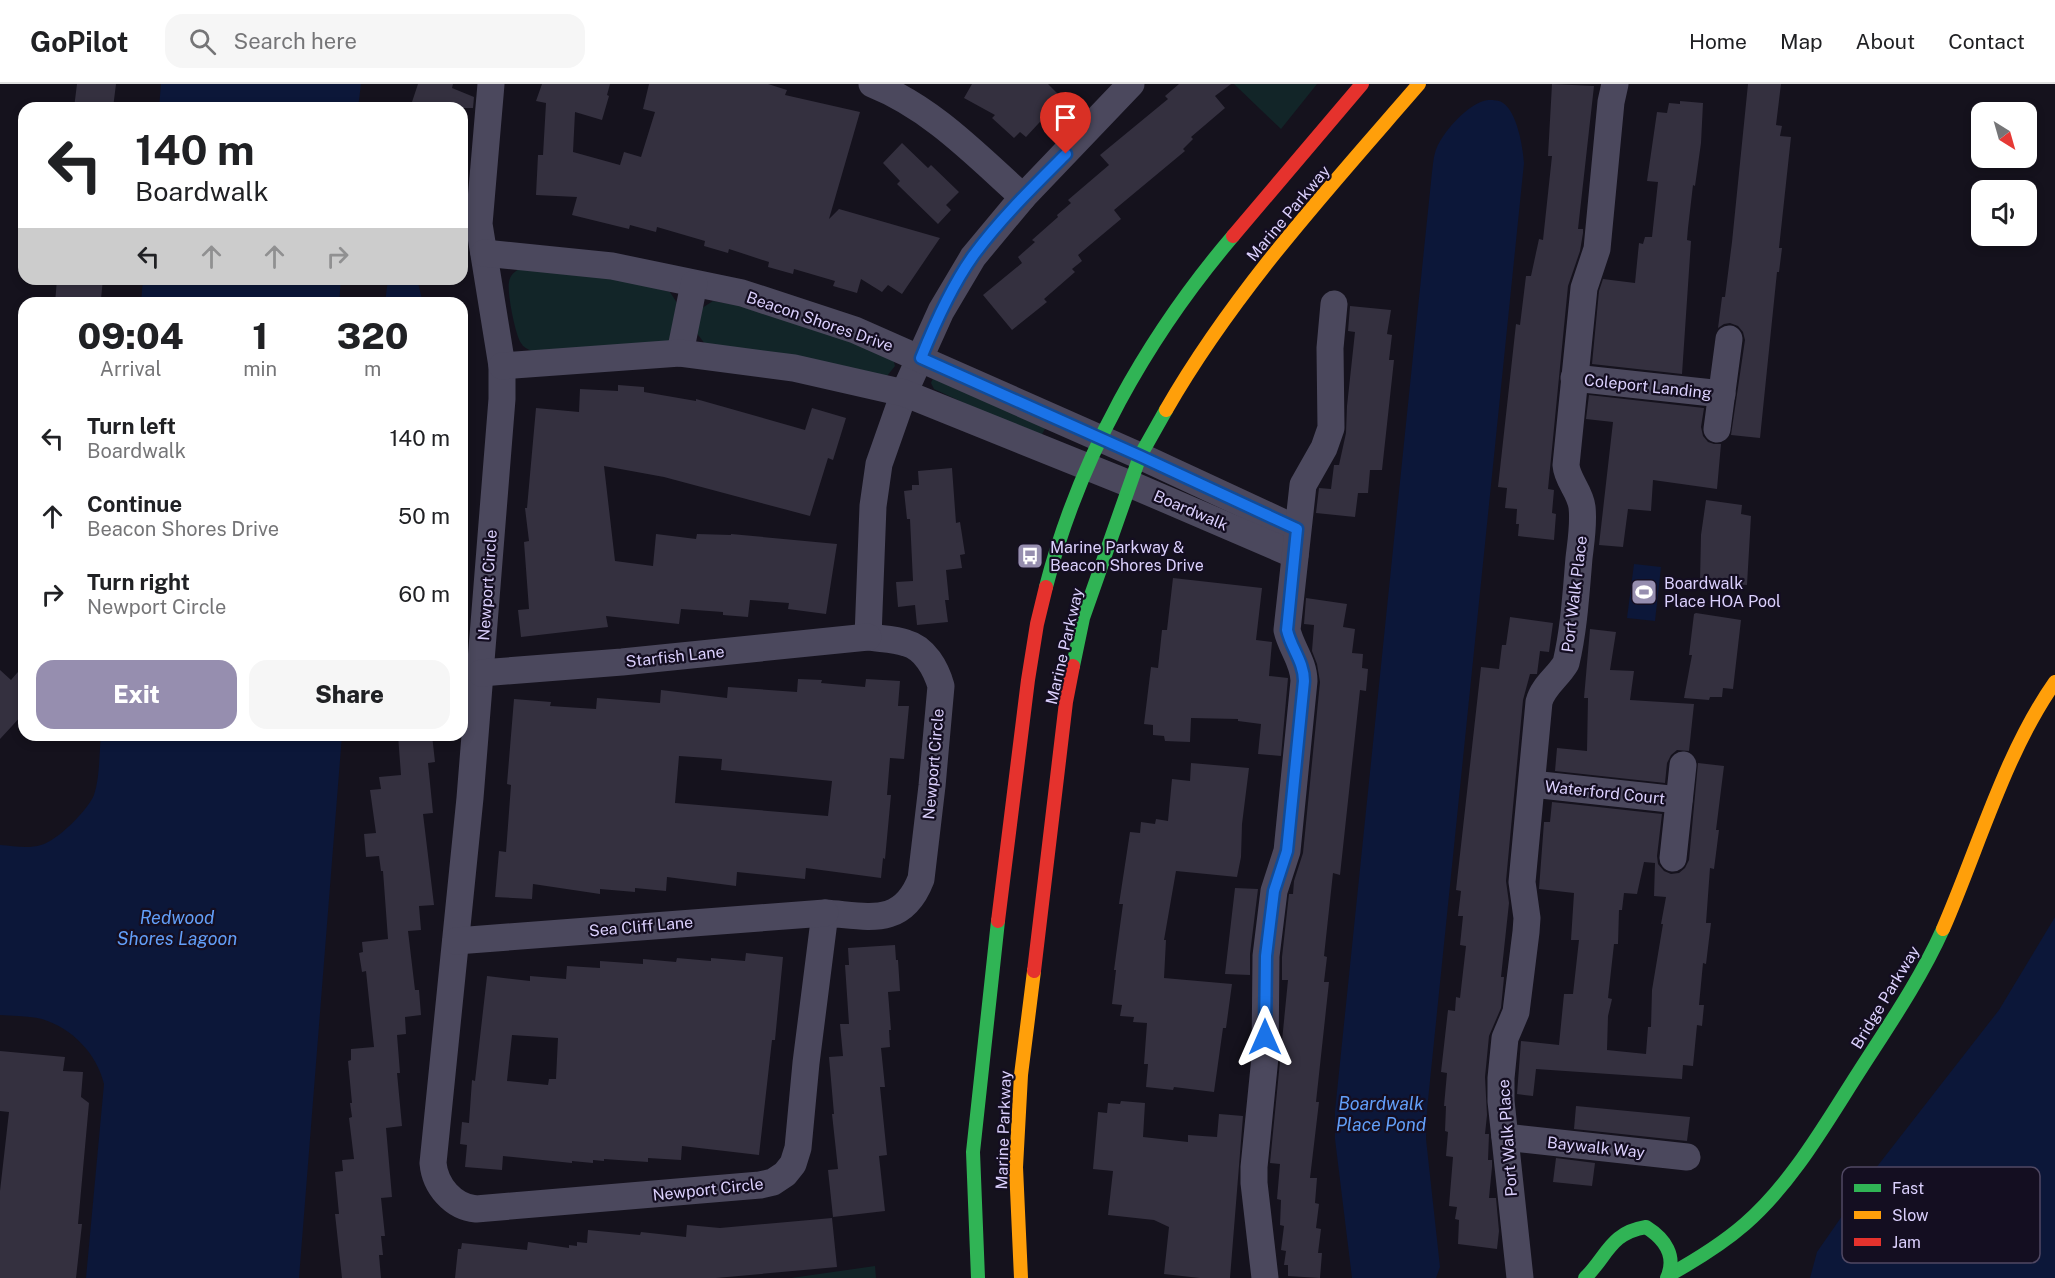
<!DOCTYPE html>
<html lang="en">
<head>
<meta charset="utf-8">
<style>
  :root { --surface:#fff; --page:#f6f6f6; --text:#202124; --muted:#757577; --line:#e0e0e0; --accent:#968eaf }
  body { margin:0; font-family:"Public Sans",sans-serif; background:var(--page); color:var(--text); height:100vh; display:flex; flex-direction:column; font-size:22px; white-space:nowrap }
  * { box-sizing:border-box; margin:0 }
  p { font-size:20px; color:var(--muted) }
  .icon { flex:none; width:33px; height:33px; fill:none; stroke:currentColor; stroke-width:2; stroke-linecap:round; stroke-linejoin:round }
  .map { position:relative; flex:1; overflow:hidden }
  .details { position:absolute; left:18px; top:213px; width:450px; height:444px; display:flex; flex-direction:column; background:var(--surface); border-radius:18px; box-shadow:0 3px 9px #0003 }
  .details>* { flex:none }
  .guide { position:absolute; left:18px; top:18px; width:450px; height:183px; border-radius:18px; box-shadow:0 3px 9px #0003; background:#fff; color:var(--text); overflow:hidden }
  .needle { width:39px; rotate:143deg }
  .fabs { position:absolute; left:1971px; top:18px; display:grid; gap:12px }
  .fabs a { display:grid; place-items:center; width:66px; height:66px; border-radius:12px; background:var(--surface); box-shadow:0 3px 9px #0003; font-size:30px }
  .pin { position:absolute; display:grid; place-items:center; width:51px; height:51px; color:#fff; margin:-62px -26px; border-radius:50% 50% 50% 0; rotate:-45deg; box-shadow:0 0 6px #0007 }
  .pin .icon { rotate:45deg }
  .me { position:absolute; width:66px; margin:-33px; rotate:0deg; stroke-linejoin:round; filter:drop-shadow(0 0 4px #0008) }
  .turn { display:flex; align-items:center; gap:21px; height:126px; padding:0 18px; font-size:27px }
  .turn .icon { width:78px; height:78px; stroke-width:2.5 }
  .turn b { display:block; font-size:42px; line-height:51px }
  .lanes { display:flex; align-items:center; height:57px; padding:0 18px; background:#0003; justify-content:center; gap:30px; direction:ltr }
  .lanes .off { opacity:.35 }
  .eta { display:flex; justify-content:space-evenly; align-items:center; height:102px; text-align:center }
  .eta b { font-size:36px; font-weight:800; line-height:42px }
  .action { display:flex; gap:12px; margin-top:auto; padding:12px 18px }
  .action a { flex:1; height:69px; border-radius:18px; background:var(--accent); color:#fff; font-size:24px; font-weight:800; line-height:69px; text-align:center }
  .action a+a { background:var(--page); color:var(--text) }
  ul { padding:0; list-style:none }
  li { display:flex; align-items:center; gap:18px; height:78px; padding:0 18px }
  li div { flex:1 }
  li b { display:block; font-size:22px }
  li em { font-style:normal }
  header { display:flex; align-items:center; gap:36px; box-sizing:border-box; height:84px; padding:0 30px; background:var(--surface); border-bottom:2px solid var(--line) }
  header strong { font-size:28px }
  nav { display:flex; gap:33px; margin-inline-start:auto; font-size:21px }
  .search { width:420px; height:54px; background:var(--page); display:flex; align-items:center; gap:15px; box-sizing:border-box; padding:0 21px; border-radius:18px; color:var(--muted); font-size:22px }
  .map>svg:first-child { display:block }
  .green { fill:#122528 }
  .water { fill:#0c1739 }
  .building { fill:#34303f; fill-rule:evenodd }
  .lines { fill:none; stroke-linecap:round; stroke-linejoin:round }
  .street { stroke:#4b485d; stroke-width:27 }
  .fast { stroke:#30b455; stroke-width:14 }
  .slow { stroke:#ff9f0a; stroke-width:14 }
  .jam { stroke:#e5322d; stroke-width:14 }
  .route-casing { stroke:#114b97; stroke-width:15 }
  .route { stroke:#1a73e8; stroke-width:10 }
  .labels { text-anchor:middle; stroke-width:4.5; stroke-linejoin:round; paint-order:stroke }
  .street-label { font-size:16px; fill:#dbd0fd; stroke:#140e21 }
  .poi-label { font-size:16px; fill:#dbd0fd; stroke:#140e21; text-anchor:start }
  .water-label { font-size:18px; font-style:italic; fill:#629ff9; stroke:#140e21 }
  .key { fill:#140e21; stroke:#504863; stroke-width:1.5 }
  .key-label { font-size:16px; fill:#dbd0fd }
</style>
</head>
<body>
<header>
<strong>GoPilot</strong>
<div class="search"><svg class="icon" aria-label="search" viewBox="0 0 24 24"><circle cx="10" cy="10" r="6"/><path d="M15 15l6 6"/></svg>Search here</div>
<nav><a>Home</a><a>Map</a><a>About</a><a>Contact</a></nav>
</header>
<div class="map">
<svg width="2055" height="1194" viewBox="0 0 2055 1194">
  <rect width="100%" height="100%" fill="#15121d"/>
  <g class="green">
    <polygon points="1234,0 1317,0 1281,45"/>
    <path d="M521,184L607,192L670,208L677,219L669,258L532,267C527,265 523,263 521,259C515,250 507,208 509,198C510,191 515,187 521,184Z"/>
    <polygon points="713,217 742,222 883,266 894,278 895,282 887,292 705,260 696,248 699,226"/>
    <polygon points="933,294 1046,343 1041,352 1035,352 934,305 931,299"/>
    <polygon points="875,1182 876,1194 791,1194"/>
  </g>
  <g class="water">
    <polygon points="161,0 361,0 358,24 159,24"/>
    <path d="M1488,16C1494,16 1499,16 1503,19C1517,28 1523,63 1524,79L1427,1026L1426,1055L1440,1183L1436,1194H1352L1335,1055V1027L1432,88C1433,82 1433,75 1435,69C1440,50 1469,18 1488,16Z"/>
    <polygon points="143,195 341,195 339,219 141,219"/>
    <polygon points="388,195 417,195 423,219 385,219"/>
    <polygon points="1634,480 1661,483 1655,537 1627,534"/>
    <path d="M101,651H342L299,1194H86L104,1000C97,970 72,944 42,935C29,932 13,932 0,931V761C14,762 28,765 41,761C57,757 88,726 94,711C100,693 99,670 101,651Z"/>
    <polygon points="2055,833 2055,1194 1810,1194 1817,1168 1872,1089 1999,926"/>
  </g>
  <g class="building">
    <polygon points="77,0 116,0 113,24 74,24"/>
    <polygon points="418,0 453,0 452,4 474,13 473,24 410,24"/>
    <polygon points="542,0 610,0 607,11 609,12 602,36 575,28 573,68 620,81 624,68 641,73 655,28 643,25 649,0 768,0 787,6 785,11 860,28 829,135 839,125 940,154 902,210 888,201 882,208 861,195 857,209 833,202 835,197 794,185 793,190 768,183 769,178 729,165 728,169 704,162 705,157 657,143 656,148 630,141 629,145 572,131 577,113 536,111 538,71 543,71 546,19 536,17"/>
    <polygon points="972,0 1048,0 1062,14 1026,53 1020,48 1014,54 992,34 995,31 964,14"/>
    <polygon points="1179,0 1231,0 1215,12 1225,24 1191,53 1193,55 1183,65 1185,67 1114,126 1121,135 1078,171 1082,177 1072,185 1075,188 1044,215 1047,218 1012,246 983,211 1022,179 1018,173 1035,158 1032,156 1058,133 1057,131 1071,119 1068,116 1109,81 1100,71 1168,15 1165,12"/>
    <polygon points="1552,0 1594,2 1578,145 1583,145 1583,149 1580,167 1568,202 1548,405 1554,406 1552,429 1556,430 1554,456 1518,452 1519,440 1516,440 1517,425 1505,424 1507,404 1498,403 1516,240 1520,241 1526,192 1531,192 1539,155 1543,156 1552,72 1548,72"/>
    <polygon points="1748,0 1781,0 1776,41 1782,42 1780,52 1791,53 1779,164 1782,164 1779,188 1777,188 1760,354 1731,351 1745,256 1743,248 1738,242 1730,239 1724,240 1718,244 1722,213 1725,213 1732,158"/>
    <polygon points="1680,17 1703,19 1701,59 1695,102 1693,101 1688,144 1687,156 1691,157 1682,290 1592,280 1599,207 1603,195 1635,199 1639,159 1643,160 1645,153 1652,153 1658,98 1647,97 1657,28 1667,29 1669,19 1680,20"/>
    <polygon points="902,59 928,84 931,81 959,108 946,121 951,126 938,140 897,100 900,97 883,79"/>
    <polygon points="57,195 103,195 101,215 95,214 95,219 55,219"/>
    <polygon points="1350,222 1391,226 1387,250 1392,251 1389,276 1394,276 1382,386 1370,386 1368,409 1358,409 1355,433 1316,429 1319,404 1331,405 1334,381 1339,381 1346,349 1347,322 1355,248 1348,247"/>
    <polygon points="618,301 644,303 644,308 696,317 696,315 805,346 812,324 846,334 833,376 828,374 810,432 664,393 604,382 615,477 653,482 656,450 696,455 697,450 731,451 731,450 837,460 826,530 788,525 789,519 750,516 748,533 723,531 723,528 681,525 679,540 606,532 608,543 521,553 518,526 529,525 524,458 529,457 525,424 527,424 536,324 579,328 580,305 618,307"/>
    <polygon points="1589,311 1704,324 1701,343 1703,352 1708,358 1714,360 1721,360 1717,405 1653,396 1651,427 1628,425 1623,463 1599,461 1613,338 1586,335"/>
    <polygon points="952,384 956,439 960,438 965,470 960,471 962,484 946,486 949,516 945,516 948,538 917,541 915,521 898,523 896,498 913,497 910,435 907,435 904,407 912,406 912,401 919,401 918,387"/>
    <polygon points="1706,416 1742,421 1741,430 1751,432 1747,501 1700,498 1701,451"/>
    <polygon points="1173,494 1262,504 1256,556 1272,558 1269,592 1288,594 1281,672 1258,670 1261,640 1238,637 1238,635 1191,634 1190,658 1165,657 1164,652 1153,651 1153,641 1144,640 1151,583 1158,584 1162,546 1167,546"/>
    <polygon points="1306,514 1347,520 1343,543 1355,545 1352,569 1363,570 1362,584 1368,585 1366,607 1360,606 1340,791 1333,789 1324,872 1327,873 1324,898 1329,898 1316,1018 1319,1018 1310,1094 1317,1094 1315,1119 1319,1120 1316,1144 1321,1145 1318,1169 1322,1169 1320,1194 1288,1192 1288,1181 1284,1181 1286,1167 1281,1166 1284,1142 1280,1141 1281,1116 1277,1115 1280,1080 1270,1079 1288,896 1282,896 1282,873 1289,810 1293,810 1294,797 1303,769 1320,598 1317,580 1312,567 1314,541 1304,540"/>
    <polygon points="1696,529 1741,536 1733,605 1723,604 1722,613 1710,613 1709,616 1684,614 1692,571 1689,571 1694,530"/>
    <polygon points="1510,533 1553,539 1549,568 1540,567 1537,590 1530,590 1523,616 1506,797 1509,819 1501,893 1504,893 1501,924 1489,952 1485,993 1487,1031 1485,1050 1489,1050 1488,1076 1492,1076 1492,1083 1489,1114 1496,1114 1499,1147 1497,1165 1458,1160 1459,1136 1455,1135 1457,1123 1449,1122 1453,1073 1446,1072 1448,1048 1445,1047 1446,1022 1444,1022 1447,989 1441,988 1448,926 1455,927 1456,913 1460,914 1466,862 1460,861 1463,832 1458,832 1461,807 1456,806 1481,583 1499,585 1502,561 1506,561"/>
    <polygon points="1590,545 1616,548 1610,586 1634,587 1630,616 1694,620 1689,667 1677,666 1671,671 1667,679 1665,699 1555,687 1557,664 1587,667 1588,614 1584,614"/>
    <polygon points="24,581 24,629 0,655 0,586 11,596"/>
    <path d="M798,595L822,596L821,599L865,603L866,595L900,597L898,622H909L904,675L890,674L887,711H891L885,775L883,774L881,794L806,784L805,795L737,788L736,802L667,793L666,807L635,804V808L600,805V810L533,800L532,815L495,813L499,767L506,768L511,701L507,700L514,615L551,618L550,622L596,625L597,614L660,619L661,606L727,614L728,603L797,608ZM679,672L722,675L721,686L832,697L828,732L675,719Z"/>
    <polygon points="398,651 432,651 435,678 428,679 433,729 423,730 434,821 419,822 421,846 408,847 415,906 419,906 421,931 405,933 406,950 397,951 400,989 397,989 402,1042 386,1044 392,1113 381,1114 385,1152 381,1152 383,1171 379,1171 381,1194 342,1194 335,1130 339,1130 335,1088 343,1087 342,1076 354,1075 349,1034 352,1033 350,1019 352,1019 348,977 351,976 351,965 374,963 366,887 362,888 359,869 363,868 362,858 388,855 383,787 381,787 379,772 366,773 364,750 376,749 370,706 381,705 379,693 401,691"/>
    <polygon points="1191,679 1249,684 1242,740 1241,773 1237,793 1176,787 1164,856 1166,856 1164,894 1232,900 1226,944 1223,944 1214,1008 1174,1003 1173,1006 1146,1003 1148,980 1144,980 1147,939 1133,938 1134,933 1120,932 1122,921 1112,920 1116,886 1114,886 1123,820 1119,820 1130,748 1140,749 1141,738 1155,740 1156,735 1168,737 1172,695 1190,697"/>
    <path d="M1698,679L1724,682L1716,746H1719L1714,785L1710,784L1706,839H1711L1706,880L1703,879L1699,921H1704L1702,942L1697,941L1693,982L1683,981L1682,995L1536,985L1533,1012L1517,1010L1521,957L1559,961L1564,910H1573L1579,856H1571L1574,809L1539,805L1544,738H1550L1552,718L1662,730L1657,772L1658,780L1664,787L1671,790L1679,789L1685,784L1689,776ZM1644,778L1655,779L1654,812L1666,813L1661,840H1663L1652,906L1651,943H1648L1646,970L1607,966L1608,932L1612,915L1608,914L1614,860H1618L1619,826H1622L1624,809L1637,810Z"/>
    <polygon points="1235,804 1258,805 1250,870 1250,891 1225,890"/>
    <polygon points="895,861 896,876 898,876 900,907 888,908 891,946 889,946 890,963 881,964 885,1003 880,1003 887,1071 879,1072 885,1127 833,1133 828,1086 838,1085 832,1030 834,1030 829,973 843,972 840,940 849,940 845,881 849,881 848,864"/>
    <path d="M746,869L783,873L775,956H772L759,1071L682,1062L681,1076L648,1074V1078L604,1075V1077L593,1076V1079L572,1077V1079L503,1072L502,1086L465,1083L467,1061L460,1060L462,1038L469,1039L472,996L475,997L487,892L530,897V892L566,895L567,882L600,884V877L643,880V875L676,878L677,874L711,877V874L745,877ZM512,951L558,954L556,995H549L548,1001L507,997Z"/>
    <polygon points="0,967 65,973 63,987 83,988 81,1013 89,1019 78,1140 82,1140 76,1194 0,1194 0,1107 9,1028 0,1027"/>
    <polygon points="1121,1017 1145,1019 1143,1053 1188,1058 1188,1051 1217,1053 1219,1030 1243,1032 1230,1194 1200,1194 1164,1190 1169,1143 1154,1136 1108,1131 1113,1087 1093,1085 1098,1028 1107,1029 1108,1019 1120,1020"/>
    <polygon points="1576,1022 1690,1033 1687,1057 1574,1045"/>
    <polygon points="1556,1074 1595,1079 1592,1102 1553,1098"/>
    <polygon points="832,1134 837,1183 716,1194 455,1194 458,1165 461,1165 462,1159 527,1166 528,1158 569,1164 569,1161 577,1162 577,1158 587,1159 588,1146 640,1151 641,1148 686,1153 687,1141 720,1144"/>
  </g>
  <g class="lines">
    <g class="street">
      <path d="M491,0L479,140L502,282V315L470,714L433,1079C435,1102 453,1123 476,1125L760,1101L773,1098L785,1090L793,1080L798,1064L806,979L825,829C868,832 902,844 921,795L932,702L941,602C936,585 925,564 906,559C895,555 881,555 868,553L873,422L879,380L904,309L941,227L973,173L1023,113L1131,0"/>
      <path d="M872,0C932,24 976,71 1023,113"/>
      <polyline points="484,169 612,182 742,209 855,246 1140,372 1297,445"/>
      <polyline points="680,269 694,200"/>
      <polyline points="502,282 680,269 794,284 904,309 1130,400 1295,471"/>
      <polyline points="1574,294 1722,310"/>
      <polyline points="1717,345 1729,255"/>
      <polyline points="481,589 622,578 868,553"/>
      <polyline points="1532,700 1679,716"/>
      <polyline points="1673,774 1683,681"/>
      <polyline points="456,857 825,829"/>
      <polyline points="1505,1053 1687,1073"/>
      <path d="M1265,1194L1254,1099V1083L1265,973L1266,872L1274,807L1287,767L1304,597C1304,578 1291,564 1287,546L1303,401L1324,364L1331,344L1330,264L1334,220"/>
      <path d="M1520,1194L1501,1017V994L1505,954L1516,928L1526,848L1527,834L1522,798L1539,618C1543,602 1558,593 1566,579C1574,545 1576,509 1579,474C1581,457 1584,440 1582,423C1580,407 1567,396 1566,381L1584,204L1597,165L1611,18L1615,0"/>
    </g>
    <g class="fast">
      <path d="M1046,503C1079,374 1147,253 1233,152"/>
      <polyline points="1073,582 1083,534 1140,372 1166,326"/>
      <path d="M1669,1191C1696,1176 1722,1160 1745,1140C1794,1097 1827,1037 1862,983C1891,938 1921,894 1943,845"/>
      <polyline points="978,1194 973,1068 998,837"/>
      <path d="M1585,1194C1608,1171 1610,1149 1646,1143C1665,1155 1677,1172 1667,1194"/>
    </g>
    <g class="slow">
      <path d="M1166,326C1235,206 1329,104 1419,0"/>
      <path d="M1943,845C1978,765 2005,669 2055,598"/>
      <polyline points="1021,1194 1016,1083 1021,991 1034,887"/>
    </g>
    <g class="jam">
      <polyline points="1233,152 1362,0"/>
      <polyline points="998,837 1028,596 1037,540 1046,503"/>
      <polyline points="1034,887 1066,618 1073,582"/>
    </g>
  </g>
  <g class="lines">
    <defs>
      <path id="route" d="M1066,70C1034,102 1000,135 973,172C951,203 935,239 921,274L1140,372L1297,445L1287,546C1291,564 1304,578 1304,597L1287,767L1274,807L1266,872L1265,953"/>
    </defs>
    <use href="#route" class="route-casing"/>
    <use href="#route" class="route"/>
  </g>
  <defs>
    <symbol id="bus-square" viewBox="-11 -11 22 22"><rect x="-9" y="-9" width="18" height="18" rx="4" fill="#968eaf" stroke="#140e21"/><path d="M-5-6H5V4H4V6H2V4H-2V6H-4V4H-5ZM-3.5-4V0h7V-4ZM-3.5 1.2v1.5H-2V1.2ZM2 1.2v1.5H3.5V1.2Z" fill="#fff"/></symbol>
    <symbol id="stadium-square" viewBox="-11 -11 22 22"><rect x="-9" y="-9" width="18" height="18" rx="4" fill="#968eaf" stroke="#140e21"/><path d="M0-5a6.5 5 0 1 0 0 10a6.5 5 0 1 0 0-10ZM-3.5-1.8h7v3.6h-7Z" fill="#fff"/></symbol>
  </defs>
  <g fill-rule="evenodd">
    <use href="#bus-square" x="1015" y="457" width="30" height="30"/>
    <use href="#stadium-square" x="1629" y="493" width="30" height="30"/>
  </g>
  <g class="labels">
    <g class="street-label">
      <text transform="translate(1288 129) rotate(-50)" y="6">Marine Parkway</text>
      <text transform="translate(820 237) rotate(19)" y="6">Beacon Shores Drive</text>
      <text transform="translate(1648 302) rotate(6)" y="6">Coleport Landing</text>
      <text transform="translate(1191 426) rotate(23)" y="6">Boardwalk</text>
      <text transform="translate(487 501) rotate(-86)" y="6">Newport Circle</text>
      <text transform="translate(1574 510) rotate(-83)" y="6">Port Walk Place</text>
      <text transform="translate(1064 562) rotate(-77)" y="6">Marine Parkway</text>
      <text transform="translate(675 572) rotate(-6)" y="6">Starfish Lane</text>
      <text transform="translate(933 680) rotate(-85)" y="6">Newport Circle</text>
      <text transform="translate(1605 708) rotate(6)" y="6">Waterford Court</text>
      <text transform="translate(641 842) rotate(-5)" y="6">Sea Cliff Lane</text>
      <text transform="translate(1885 913) rotate(-59)" y="6">Bridge Parkway</text>
      <text transform="translate(1003 1046) rotate(-88)" y="6">Marine Parkway</text>
      <text transform="translate(1507 1054) rotate(-94)" y="6">Port Walk Place</text>
      <text transform="translate(1596 1063) rotate(6)" y="6">Baywalk Way</text>
      <text transform="translate(708 1105) rotate(-6)" y="6">Newport Circle</text>
    </g>
    <g class="poi-label">
      <text x="1050" y="469">Marine Parkway &amp;<tspan x="1050" dy="18">Beacon Shores Drive</tspan></text>
      <text x="1664" y="505">Boardwalk<tspan x="1664" dy="18">Place HOA Pool</tspan></text>
    </g>
    <g class="water-label">
      <text x="177" y="840">Redwood<tspan x="177" dy="21">Shores Lagoon</tspan></text>
      <text x="1381" y="1026">Boardwalk<tspan x="1381" dy="21">Place Pond</tspan></text>
    </g>
  </g>
  <rect x="1842" y="1083" width="198" height="96" rx="9" class="key"/>
  <rect x="1854" y="1100" width="27" height="8" fill="#30b455"/>
  <rect x="1854" y="1127" width="27" height="8" fill="#ff9f0a"/>
  <rect x="1854" y="1154" width="27" height="8" fill="#e5322d"/>
  <g class="key-label">
    <text x="1892" y="1110">Fast</text>
    <text x="1892" y="1137">Slow</text>
    <text x="1892" y="1164">Jam</text>
  </g>
</svg>
<div class="fabs">
<a><svg class="needle" viewBox="-14 -14 28 28"><path d="M0-13l5 13h-10z" fill="#e53935"/><path d="M0 13l5-13h-10z" fill="#757577"/></svg></a>
<a><svg class="icon" aria-label="sound" viewBox="0 0 24 24"><path d="M4 9h4l5-4v14l-5-4H4zM17 9q2 3 0 6"/></svg></a>
</div>
<div class="pin" style="left:1066px;top:70px;background:#d93025"><svg class="icon" aria-label="arrive" viewBox="0 0 24 24"><path d="M6 21V4h12l-3 4 3 4H6"/></svg></div>
<svg class="me" style="left:1265px;top:953px" viewBox="-20 -20 40 40"><path d="M0-17L14 15 0 8-14 15z" fill="#1a73e8" stroke="#fff" stroke-width="4"/></svg>
<div class="guide">
<div class="turn"><svg class="icon" aria-label="left" viewBox="0 0 24 24"><path d="M17 20v-9H6M10 6l-5 5 5 5"/></svg><div><b>140 m</b>Boardwalk</div></div>
<div class="lanes"><svg class="icon" aria-label="left" viewBox="0 0 24 24"><path d="M17 20v-9H6M10 6l-5 5 5 5"/></svg><svg class="icon off" aria-label="ahead" viewBox="0 0 24 24"><path d="M12 20V5M6 11l6-6 6 6"/></svg><svg class="icon off" aria-label="ahead" viewBox="0 0 24 24"><path d="M12 20V5M6 11l6-6 6 6"/></svg><svg class="icon off" aria-label="right" viewBox="0 0 24 24"><path d="M7 20v-9h11M14 6l5 5-5 5"/></svg></div>
</div>
<section class="details">
<div class="eta">
<div><b>09:04</b><p>Arrival</p></div>
<div><b>1</b><p>min</p></div>
<div><b>320</b><p>m</p></div>
</div>
<ul>
<li><svg class="icon" aria-label="left" viewBox="0 0 24 24"><path d="M17 20v-9H6M10 6l-5 5 5 5"/></svg><div><b>Turn left</b><p>Boardwalk</p></div><em>140 m</em></li>
<li><svg class="icon" aria-label="ahead" viewBox="0 0 24 24"><path d="M12 20V5M6 11l6-6 6 6"/></svg><div><b>Continue</b><p>Beacon Shores Drive</p></div><em>50 m</em></li>
<li><svg class="icon" aria-label="right" viewBox="0 0 24 24"><path d="M7 20v-9h11M14 6l5 5-5 5"/></svg><div><b>Turn right</b><p>Newport Circle</p></div><em>60 m</em></li>
</ul>
<div class="action"><a>Exit</a><a>Share</a></div>
</section>
</div>
</body>
</html>
